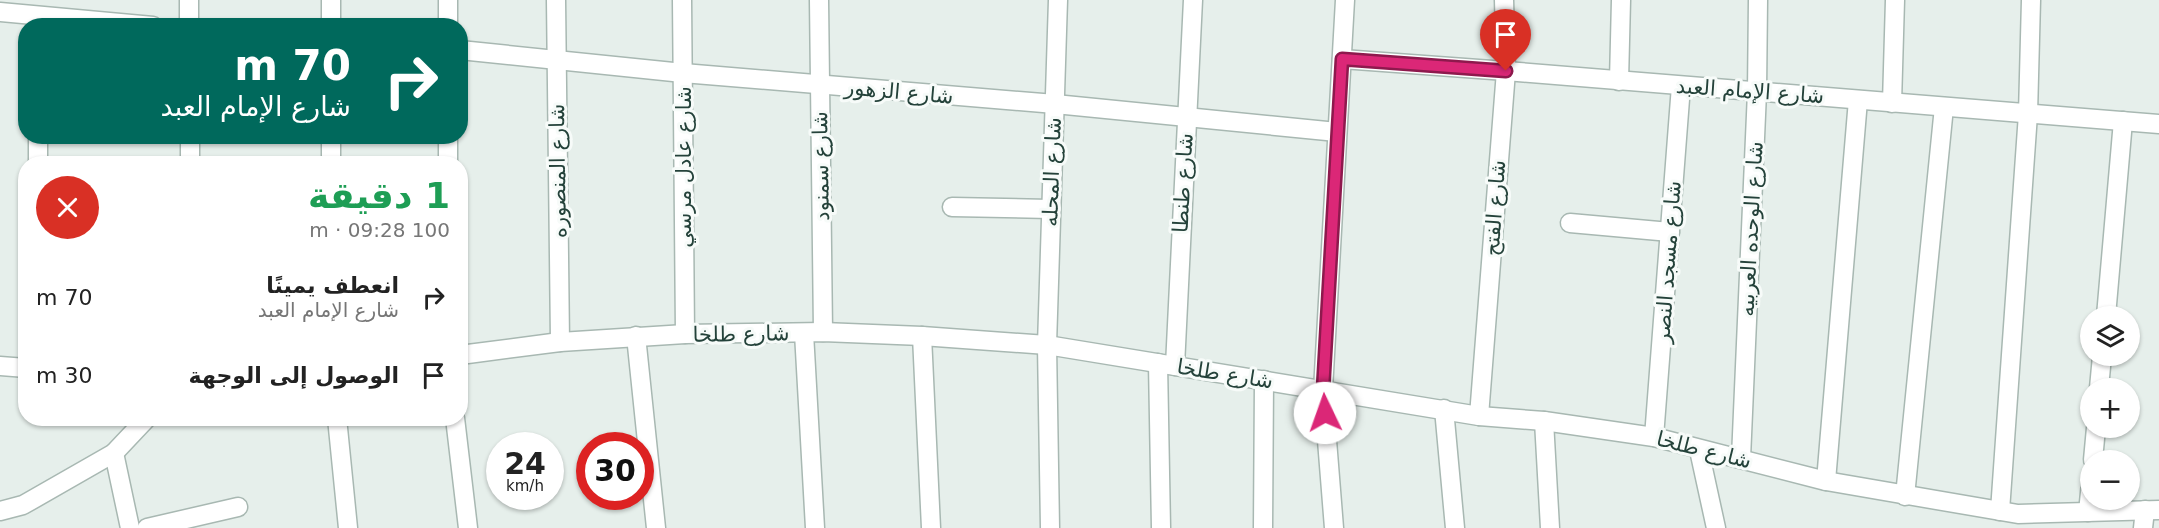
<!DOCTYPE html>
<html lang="ar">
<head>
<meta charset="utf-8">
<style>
  :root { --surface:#fff; --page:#f2f2f2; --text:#222; --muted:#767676 }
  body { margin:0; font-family:"DejaVu Sans","Noto Sans Arabic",sans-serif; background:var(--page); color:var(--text); direction:rtl; height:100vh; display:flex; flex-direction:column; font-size:22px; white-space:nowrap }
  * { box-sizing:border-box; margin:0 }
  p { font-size:20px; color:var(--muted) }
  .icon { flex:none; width:33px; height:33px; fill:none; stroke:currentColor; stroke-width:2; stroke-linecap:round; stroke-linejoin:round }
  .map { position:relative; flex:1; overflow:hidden; direction:ltr }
  .side { position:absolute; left:18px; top:156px; width:450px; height:270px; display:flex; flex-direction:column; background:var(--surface); border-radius:24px; box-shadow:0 2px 4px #0004; direction:rtl }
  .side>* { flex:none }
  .hud { position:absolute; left:18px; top:18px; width:450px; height:126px; border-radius:24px; box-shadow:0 2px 4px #0004; direction:rtl; background:#00695c; color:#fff; overflow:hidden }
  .fabs { position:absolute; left:2080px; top:306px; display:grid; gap:12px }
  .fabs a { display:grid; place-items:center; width:60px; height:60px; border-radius:50%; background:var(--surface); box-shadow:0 2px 4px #0004; font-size:30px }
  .speed { position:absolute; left:486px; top:432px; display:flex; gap:12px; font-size:30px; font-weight:700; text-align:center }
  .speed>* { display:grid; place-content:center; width:78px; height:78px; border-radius:50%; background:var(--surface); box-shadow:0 2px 4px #0004; line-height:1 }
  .speed small { font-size:15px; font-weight:400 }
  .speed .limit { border:9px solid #d22; background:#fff; color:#111 }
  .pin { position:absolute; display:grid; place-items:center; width:51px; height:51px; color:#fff; margin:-62px -26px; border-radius:50% 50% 50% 0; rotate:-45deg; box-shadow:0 0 6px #0007 }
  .pin .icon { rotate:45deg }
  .me { position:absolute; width:66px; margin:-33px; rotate:357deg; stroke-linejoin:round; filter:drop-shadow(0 0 4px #0008) }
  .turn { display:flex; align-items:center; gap:21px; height:126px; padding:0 18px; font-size:27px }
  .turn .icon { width:78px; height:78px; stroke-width:2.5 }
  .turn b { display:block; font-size:42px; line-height:51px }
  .round { display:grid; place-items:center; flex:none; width:63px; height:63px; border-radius:32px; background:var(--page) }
  .headline { display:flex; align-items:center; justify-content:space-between; height:102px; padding:0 18px }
  h1 { font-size:36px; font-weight:700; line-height:45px; color:#1e9e55 }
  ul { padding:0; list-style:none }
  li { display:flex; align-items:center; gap:18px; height:78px; padding:0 18px }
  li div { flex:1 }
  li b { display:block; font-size:22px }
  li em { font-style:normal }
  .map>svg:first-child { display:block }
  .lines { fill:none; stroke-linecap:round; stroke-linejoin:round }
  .street-casing { stroke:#a8b8b2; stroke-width:21 }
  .street { stroke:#fff; stroke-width:18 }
  .route-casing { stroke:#8e194d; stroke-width:15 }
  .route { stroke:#db2777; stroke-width:10 }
  .labels { text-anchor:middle; stroke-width:6; stroke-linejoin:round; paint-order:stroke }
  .street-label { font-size:21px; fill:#24423a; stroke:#f7fbf9 }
</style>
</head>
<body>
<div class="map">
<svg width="2159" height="528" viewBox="0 0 2159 528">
  <rect width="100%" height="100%" fill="#e6efeb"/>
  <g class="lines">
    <defs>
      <g id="street">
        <polyline points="189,0 189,26"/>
        <polyline points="331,0 331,26"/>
        <polyline points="556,0 560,342"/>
        <polyline points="682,0 685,334"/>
        <polyline points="819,0 823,332"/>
        <polyline points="0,12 153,26"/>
        <polyline points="448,26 448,0"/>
        <polyline points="460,50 683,73 1055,104 1337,132"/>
        <polyline points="1342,59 1506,71 2159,124"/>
        <polyline points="1619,81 1621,0"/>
        <polyline points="1892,103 1895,0"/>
        <polyline points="190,136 190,164"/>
        <polyline points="331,136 331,164"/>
        <polyline points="38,164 38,136"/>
        <polyline points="448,164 448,136"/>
        <polyline points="952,207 1050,209"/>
        <polyline points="1570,223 1670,232"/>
        <polyline points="2106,316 2123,121"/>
        <polyline points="804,333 815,528"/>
        <polyline points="636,336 656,528"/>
        <polyline points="922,336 931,528"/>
        <polyline points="460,355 560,342 685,334 823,332 922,336 1047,345 1479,416 1544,421 1654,437 1826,481 2018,514 2159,510"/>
        <polyline points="1158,363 1161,528"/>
        <polyline points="0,366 26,368"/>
        <polyline points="1175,366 1193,0"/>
        <polyline points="2099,388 2102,356"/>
        <polyline points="1444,409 1455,528"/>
        <polyline points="1479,416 1506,71 1504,0"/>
        <polyline points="337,418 348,528"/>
        <polyline points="455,418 468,528"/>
        <polyline points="1544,421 1550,528"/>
        <polyline points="1654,437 1681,86"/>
        <polyline points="1699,450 1716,528"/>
        <polyline points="114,453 130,528"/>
        <polyline points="1741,458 1757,92 1758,0"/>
        <polyline points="2093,460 2096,428"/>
        <polyline points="1826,481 1858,100"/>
        <polyline points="1905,496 1944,107"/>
        <polyline points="0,511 23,505 114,453 147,418"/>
        <polyline points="2000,511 2028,114 2031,0"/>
        <polyline points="2088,512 2091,483"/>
        <polyline points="147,528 238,507"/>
        <polyline points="1050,528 1047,345 1058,0"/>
        <polyline points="1263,528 1264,380"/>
        <polyline points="1334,528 1323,390 1345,0"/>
        <polyline points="2143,528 2145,510"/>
      </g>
    </defs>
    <use href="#street" class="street-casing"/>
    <use href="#street" class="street"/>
  </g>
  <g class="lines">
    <defs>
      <polyline id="route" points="1325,413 1323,390 1342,59 1506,71"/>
    </defs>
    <use href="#route" class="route-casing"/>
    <use href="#route" class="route"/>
  </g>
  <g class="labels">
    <g class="street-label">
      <text transform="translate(1750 91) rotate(4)" y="7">شارع الإمام العبد</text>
      <text transform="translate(899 92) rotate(5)" y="7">شارع الزهور</text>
      <text transform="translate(821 166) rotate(-91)" y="7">شارع سمنود</text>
      <text transform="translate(684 167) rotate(-90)" y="7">شارع عادل مرسي</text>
      <text transform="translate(558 171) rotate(-91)" y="7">شارع المنصوره</text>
      <text transform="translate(1052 172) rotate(-88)" y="7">شارع المحله</text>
      <text transform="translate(1183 183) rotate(-87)" y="7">شارع طنطا</text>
      <text transform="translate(1495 208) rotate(-86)" y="7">شارع الفتح</text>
      <text transform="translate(1751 229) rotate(-87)" y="7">شارع الوحده العربيه</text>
      <text transform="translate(1668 262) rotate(-86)" y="7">شارع مسجد النصر</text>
      <text transform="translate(741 334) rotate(-1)" y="7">شارع طلخا</text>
      <text transform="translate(1225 374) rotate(9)" y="7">شارع طلخا</text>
      <text transform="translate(1704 450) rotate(14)" y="7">شارع طلخا</text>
    </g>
  </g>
</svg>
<div class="fabs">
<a><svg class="icon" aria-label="layers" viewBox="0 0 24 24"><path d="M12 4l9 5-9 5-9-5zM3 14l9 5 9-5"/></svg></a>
<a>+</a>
<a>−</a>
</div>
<div class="speed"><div>24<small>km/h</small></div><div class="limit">30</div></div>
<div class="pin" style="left:1506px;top:71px;background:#d93025"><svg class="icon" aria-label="arrive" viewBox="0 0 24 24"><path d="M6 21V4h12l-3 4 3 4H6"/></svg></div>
<svg class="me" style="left:1325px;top:413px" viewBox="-20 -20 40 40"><circle r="19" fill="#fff"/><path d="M0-13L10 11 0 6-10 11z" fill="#db2777"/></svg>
<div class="hud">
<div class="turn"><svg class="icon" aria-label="right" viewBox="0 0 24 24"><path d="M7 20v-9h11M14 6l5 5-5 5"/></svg><div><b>70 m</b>شارع الإمام العبد</div></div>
</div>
<section class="side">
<div class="headline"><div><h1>1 دقيقة</h1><p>100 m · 09:28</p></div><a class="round" style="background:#d93025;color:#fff"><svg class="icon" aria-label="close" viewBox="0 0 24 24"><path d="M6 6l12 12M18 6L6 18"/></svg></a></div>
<ul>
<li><svg class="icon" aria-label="right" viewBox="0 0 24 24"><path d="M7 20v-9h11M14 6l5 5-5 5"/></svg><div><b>انعطف يمينًا</b><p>شارع الإمام العبد</p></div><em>70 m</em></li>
<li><svg class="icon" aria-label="arrive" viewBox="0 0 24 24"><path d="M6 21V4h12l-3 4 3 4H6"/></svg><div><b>الوصول إلى الوجهة</b></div><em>30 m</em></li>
</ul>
</section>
</div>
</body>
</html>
